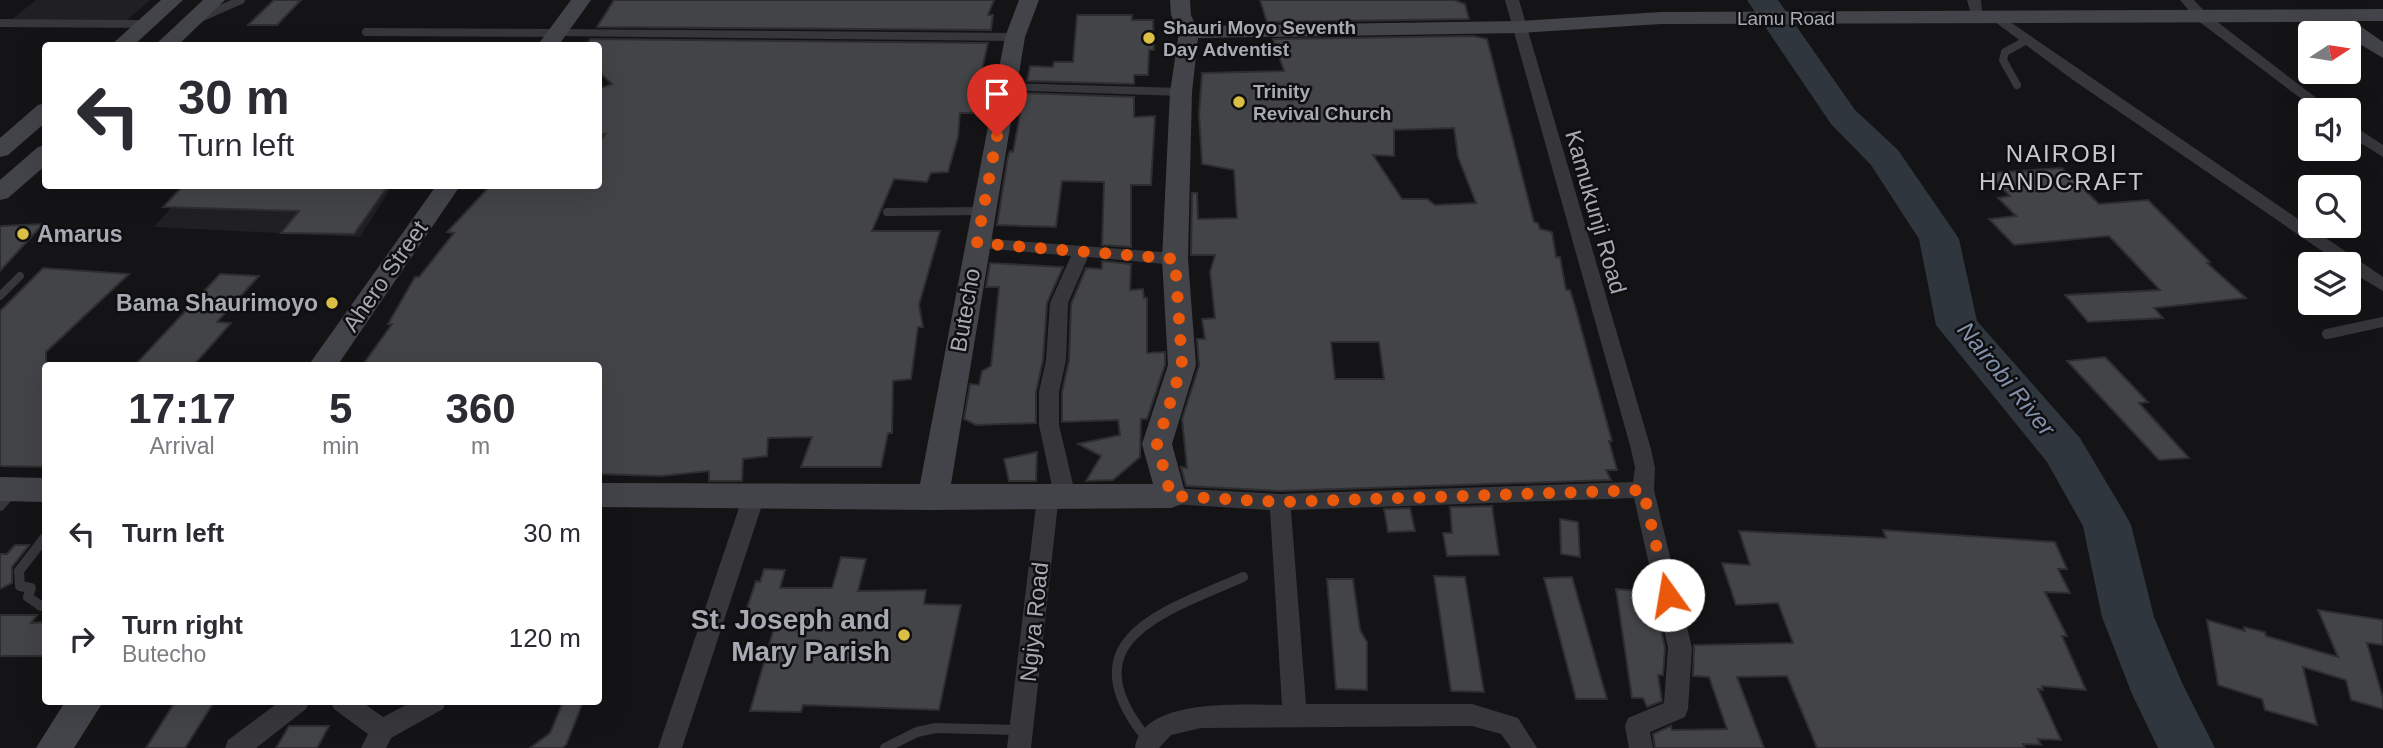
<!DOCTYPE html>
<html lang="en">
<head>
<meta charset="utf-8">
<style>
  :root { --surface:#fff; --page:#f7f7f7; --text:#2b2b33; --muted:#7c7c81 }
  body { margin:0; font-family:Helvetica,sans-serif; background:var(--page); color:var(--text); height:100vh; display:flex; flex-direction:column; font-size:26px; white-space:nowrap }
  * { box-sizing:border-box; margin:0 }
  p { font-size:23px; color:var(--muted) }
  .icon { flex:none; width:38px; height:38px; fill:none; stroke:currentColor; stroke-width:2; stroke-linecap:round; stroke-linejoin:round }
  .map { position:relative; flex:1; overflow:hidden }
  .drawer { position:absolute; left:42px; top:362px; width:560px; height:343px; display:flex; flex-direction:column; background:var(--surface); border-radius:7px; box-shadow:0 7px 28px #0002 }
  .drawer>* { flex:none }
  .banner { position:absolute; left:42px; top:42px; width:560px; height:147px; border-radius:7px; box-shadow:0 7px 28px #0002; background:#fff; color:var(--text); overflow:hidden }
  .needle { width:46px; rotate:78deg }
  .fabs { position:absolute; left:2298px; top:21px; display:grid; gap:14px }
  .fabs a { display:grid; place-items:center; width:63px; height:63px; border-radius:7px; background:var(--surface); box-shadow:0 7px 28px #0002; font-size:35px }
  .pin { position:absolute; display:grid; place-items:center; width:60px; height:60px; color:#fff; margin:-72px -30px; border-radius:50% 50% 50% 0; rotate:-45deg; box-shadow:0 0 7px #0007 }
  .pin .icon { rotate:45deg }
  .me { position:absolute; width:77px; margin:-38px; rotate:347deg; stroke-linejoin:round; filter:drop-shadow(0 0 5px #0008) }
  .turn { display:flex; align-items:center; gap:24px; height:147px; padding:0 21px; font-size:32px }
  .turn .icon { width:91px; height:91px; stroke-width:2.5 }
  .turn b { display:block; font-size:49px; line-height:60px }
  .eta { display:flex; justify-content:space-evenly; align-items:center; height:119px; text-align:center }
  .eta b { font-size:42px; font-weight:700; line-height:49px }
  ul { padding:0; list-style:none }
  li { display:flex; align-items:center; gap:21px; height:105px; padding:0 21px }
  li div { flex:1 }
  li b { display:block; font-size:26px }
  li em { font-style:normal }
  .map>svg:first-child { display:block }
  .built { fill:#202022 }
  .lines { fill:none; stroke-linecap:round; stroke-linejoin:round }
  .river { fill:#30363e; fill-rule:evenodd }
  .building { fill:#434447; stroke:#2e2e31; stroke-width:2; fill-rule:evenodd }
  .lane-far1 { stroke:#37373b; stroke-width:8 }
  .lane { stroke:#37373b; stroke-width:10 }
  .street { fill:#37373b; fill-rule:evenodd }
  .secondary { fill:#434449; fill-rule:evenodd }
  .route { stroke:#ea580c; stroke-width:12; stroke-dasharray:0 21.6 }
  .poi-dot { fill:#dbbf45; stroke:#0f0e10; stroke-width:2.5 }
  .labels { text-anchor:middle; stroke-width:5; stroke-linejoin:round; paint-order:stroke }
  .far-street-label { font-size:19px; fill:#a7a9b3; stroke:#0f0e10 }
  .far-poi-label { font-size:19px; font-weight:bold; fill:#a7a9b3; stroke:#0f0e10; text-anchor:start }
  .street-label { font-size:23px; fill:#a7a9b3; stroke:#0f0e10 }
  .poi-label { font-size:23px; font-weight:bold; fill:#a7a9b3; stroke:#0f0e10; text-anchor:start }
  .neighbourhood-label { font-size:24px; letter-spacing:2px; fill:#c7c8d0; stroke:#0f0e10 }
  .water-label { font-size:24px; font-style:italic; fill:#8191ab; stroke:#0f0e10 }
  .near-poi-label { font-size:28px; font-weight:bold; fill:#a7a9b3; stroke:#0f0e10; text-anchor:end }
</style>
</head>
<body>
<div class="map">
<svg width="2383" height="748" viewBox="0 0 2383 748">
  <rect width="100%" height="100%" fill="#141315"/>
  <g class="built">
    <polygon points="36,0 150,0 127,20 12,19"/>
    <polygon points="190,186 392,186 360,237 154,227"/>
  </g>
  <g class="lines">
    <polygon class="river" points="1747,0 1778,0 1855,110 1898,150 1953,230 1959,239 1977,321 2080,438 2124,512 2131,525 2154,617 2183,685 2215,748 2158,748 2132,694 2102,617 2083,526 2047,462 1936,325 1919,239 1871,165 1831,124"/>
  </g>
  <g class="building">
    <polygon points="274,0 301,0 277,25 248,25"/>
    <polygon points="614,0 994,0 988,15 993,15 991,30 597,27"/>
    <polygon points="1260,0 1454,0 1465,4 1469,19 1267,22"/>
    <polygon points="1077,15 1132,15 1132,20 1153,20 1154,50 1149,50 1148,75 1134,75 1134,84 1027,81 1030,66 1053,67 1054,62 1073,62"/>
    <path d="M1473,36L1487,39L1534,222L1538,223L1540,229L1552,232L1556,257H1560L1566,290H1570L1575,306L1612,441H1609L1617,470H1606L1611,480L1280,491L1186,486L1181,467L1187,468L1182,419L1199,366L1197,339H1205L1202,319L1215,318L1210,272L1215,255H1191L1192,193H1197L1198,219L1237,218L1234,170L1202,164L1199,114L1202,73L1284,71L1273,39ZM1454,128L1458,157L1476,203L1435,205L1427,199H1402L1373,155L1394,156V130ZM1331,342H1379L1384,379H1335Z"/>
    <polygon points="590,39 988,43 972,113 960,113 958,137 948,172 931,173 927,182 894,179 872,231 940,231 919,305 923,327 918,327 911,379 893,381 892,433 888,433 881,467 801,467 812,437 768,438 767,456 743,459 742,481 709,481 709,471 661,476 598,474 598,366 362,366 392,324 388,324 415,277 419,277 454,233 447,232 490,186 598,186 598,145 605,134 598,135 598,89 612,84 598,71 598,46 586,46"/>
    <polygon points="1024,93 1134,97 1134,117 1155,116 1151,185 1131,185 1131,247 1102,245 1104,182 1062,181 1056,227 997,225 1008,156 1010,151 1013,152"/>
    <polygon points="2062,168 2099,204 2148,200 2210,262 2207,263 2246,298 2154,308 2163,318 2088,322 2065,295 2160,290 2109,236 2014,245 1989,219 2016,216 1998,198 2010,196 1988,173"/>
    <polygon points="183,186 388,186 354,234 281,233 299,211 163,207"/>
    <polygon points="43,224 0,271 0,226"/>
    <polygon points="1102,261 1131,264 1130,290 1143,289 1144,298 1147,298 1147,353 1165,352 1165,365 1147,419 1141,419 1140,457 1113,480 1086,481 1101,456 1078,444 1120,435 1118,420 1062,422 1062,392 1069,360 1071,304 1086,268 1102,269"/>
    <polygon points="990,263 1063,267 1047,303 1043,360 1036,392 1036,423 976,425 964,419 970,384 979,385 982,371 991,366 999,287 986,287"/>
    <polygon points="43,268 129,274 46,352 46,467 0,466 0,311"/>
    <polygon points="220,274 259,276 217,322 231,323 193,366 134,366"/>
    <polygon points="2105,357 2148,402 2139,403 2189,458 2159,460 2067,361"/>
    <polygon points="1037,452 1036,481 1009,481 1004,459"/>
    <polygon points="1492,506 1499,555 1447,556 1443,533 1452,533 1450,507"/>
    <polygon points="1410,508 1415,531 1388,532 1384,509"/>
    <polygon points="1560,519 1578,522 1580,557 1561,554"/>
    <polygon points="1883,530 2055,542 2067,569 2058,569 2070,593 2045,592 2067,636 2062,636 2086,690 2042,686 2043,690 2038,689 2061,740 2038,739 2041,745 2023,744 2025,748 1817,748 1787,676 1737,677 1764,748 1655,748 1653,734 1671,726 1672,730 1727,729 1709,677 1693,676 1694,645 1793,643 1778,603 1736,605 1722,563 1750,565 1739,531 1886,538"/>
    <polygon points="15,545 29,545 12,567 12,583 0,589 0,554 7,554"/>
    <polygon points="841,557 866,559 858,591 926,590 924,604 961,605 939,710 803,705 801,712 750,711 776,621 743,620 756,581 760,582 764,569 785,570 780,588 832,588"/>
    <polygon points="1434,576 1465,577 1484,692 1451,691"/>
    <polygon points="1572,577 1607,699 1576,699 1544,578"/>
    <polygon points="1327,579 1353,579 1360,630 1367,642 1367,690 1336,689"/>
    <polygon points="1616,589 1653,592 1665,648 1663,675 1658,675 1662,701 1647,707 1643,698 1632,698"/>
    <polygon points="2318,610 2383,620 2383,645 2367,643 2383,698 2383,709 2351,700 2346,680 2303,667 2317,725 2265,710 2262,699 2218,685 2207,620 2245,631 2244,627 2265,632 2266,636 2338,657"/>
    <polygon points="0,615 37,615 31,623 46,622 46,656 0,656"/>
    <polygon points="175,702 214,702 185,748 146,748"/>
    <polygon points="563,702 583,702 566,745 562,748 530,748 550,733"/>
    <polygon points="289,726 329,726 317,748 276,748"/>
  </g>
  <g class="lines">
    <g class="lane-far1">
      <polyline points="200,18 241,0"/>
      <polyline points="366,32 557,33"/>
      <polyline points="2017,85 2003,60 2005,52 2027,40"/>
      <polyline points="887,212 983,211"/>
      <polyline points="0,296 20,276"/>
    </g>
    <g class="lane">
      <polyline points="2327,334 2383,322"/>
      <polyline points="0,506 12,492"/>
      <polyline points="41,606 28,597 31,588 20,586 19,571 46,536"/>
      <path d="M1148,740C1065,639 1164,612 1243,577"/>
      <polyline points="885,748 917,732 936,728 1021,730"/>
    </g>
    <g class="street">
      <path d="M1505,0H1519L1651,449L1655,468L1654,490L1692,648L1688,709L1685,717L1650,732L1653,748H1629L1625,726L1628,718L1664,703L1668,648L1634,498L1291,510L1306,704H1472L1518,718L1537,748H1511L1501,734L1472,726L1201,728L1171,735L1159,748H1135C1142,697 1244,705 1282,705L1270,510L1171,504L1164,502L1160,496L1164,490L1171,488L1280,494L1633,482L1635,468L1631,449Z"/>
      <polygon points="1967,0 1981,0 1983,22 1973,22"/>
      <polygon points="2180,0 2194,0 2207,14 2332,110 2316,110 2197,20"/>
      <polygon points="2000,15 2383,277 2383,291 2348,270 2348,264 2341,264 2073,80 1995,22 1993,19"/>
      <polygon points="0,19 146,20 153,24 146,28 0,27"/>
      <polygon points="557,29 1015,33 1022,37 1015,41 552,36 552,30"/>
      <polygon points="1006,83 1181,88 1188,92 1181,96 1001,90 1001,84"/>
      <polygon points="2348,122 2383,145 2383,157 2348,135"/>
      <polygon points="977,238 1175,253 1184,259 1175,265 1088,257 1068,303 1066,360 1059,392 1059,425 1076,497 1072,503 1058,503 1031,748 1007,748 1037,497 1041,491 1053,491 1039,425 1039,392 1046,360 1050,303 1071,256 971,247 968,243"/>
      <polygon points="754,488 761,490 765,496 682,748 658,748 743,496 747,490"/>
      <polygon points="279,702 309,702 306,709 256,748 225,748 228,740"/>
      <polygon points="331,702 362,702 383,717 412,702 446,702 443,709 391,738 386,748 361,748 368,734 334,709"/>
    </g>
    <g class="secondary">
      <polygon points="161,0 183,0 133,46 110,46"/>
      <polygon points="203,0 225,0 177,46 154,46"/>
      <polygon points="571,0 591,0 558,46 537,46"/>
      <polygon points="1019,0 1039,0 1025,37 951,484 1153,484 1142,444 1168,365 1162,259 1170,92 1179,32 1171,15 1170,0 1190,0 1191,15 1196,26 1520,21 1661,12 2383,9 2383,21 2353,21 2383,42 2383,58 2348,37 2348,33 2343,33 2327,22 1661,24 1520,33 1198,38 1192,92 1188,259 1196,365 1172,444 1186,496 1182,504 1171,508 933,510 598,507 598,483 920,484 1005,37"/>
      <polygon points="46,103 46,122 8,155 0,157 0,138 38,105"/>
      <polygon points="46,145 46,165 8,198 0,200 0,180 38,147"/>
      <polygon points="436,186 460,186 337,366 308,366"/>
      <polygon points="0,477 46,478 46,502 0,501"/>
      <polygon points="65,702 103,702 74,748 36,748"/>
    </g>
  </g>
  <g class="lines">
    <polyline class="route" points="997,136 977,243 1175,259 1182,365 1157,444 1171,496 1280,502 1643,490 1668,595"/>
  </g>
  <g class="poi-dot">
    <circle cx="1149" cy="38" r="7"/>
    <circle cx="1239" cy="102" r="7"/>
    <circle cx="23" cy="234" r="7"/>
    <circle cx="332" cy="303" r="7"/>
    <circle cx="904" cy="635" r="7"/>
  </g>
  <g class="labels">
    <g class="far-street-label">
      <text x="1786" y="25">Lamu Road</text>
    </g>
    <g class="far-poi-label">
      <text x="1163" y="34">Shauri Moyo Seventh<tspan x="1163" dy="22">Day Adventist</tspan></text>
      <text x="1253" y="98">Trinity<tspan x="1253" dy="22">Revival Church</tspan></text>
    </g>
    <g class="street-label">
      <text transform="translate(1596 212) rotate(74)" y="8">Kamukunji Road</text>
      <text transform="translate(385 276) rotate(-55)" y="8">Ahero Street</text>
      <text transform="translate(965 310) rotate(-80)" y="8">Butecho</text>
      <text transform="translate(1034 622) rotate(-84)" y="8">Ngiya Road</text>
    </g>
    <g class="poi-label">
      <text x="37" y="242">Amarus</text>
      <text x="318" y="311" text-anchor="end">Bama Shaurimoyo</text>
    </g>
    <g class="neighbourhood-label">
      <text x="2062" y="162">NAIROBI<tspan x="2062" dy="28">HANDCRAFT</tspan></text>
    </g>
    <g class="water-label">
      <text transform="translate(2006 379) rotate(51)" y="8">Nairobi River</text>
    </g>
    <g class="near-poi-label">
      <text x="890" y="629">St. Joseph and<tspan x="890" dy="32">Mary Parish</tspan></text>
    </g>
  </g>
</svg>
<div class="fabs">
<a><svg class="needle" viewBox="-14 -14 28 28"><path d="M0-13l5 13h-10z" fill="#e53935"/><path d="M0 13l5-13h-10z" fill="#7c7c81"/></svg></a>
<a><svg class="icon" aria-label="sound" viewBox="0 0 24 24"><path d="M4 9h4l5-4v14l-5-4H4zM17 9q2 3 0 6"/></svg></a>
<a><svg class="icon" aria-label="search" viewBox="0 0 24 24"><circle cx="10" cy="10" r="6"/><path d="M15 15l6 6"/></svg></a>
<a><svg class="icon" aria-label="layers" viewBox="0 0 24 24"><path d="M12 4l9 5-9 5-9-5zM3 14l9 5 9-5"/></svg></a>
</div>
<div class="pin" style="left:997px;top:136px;background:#d93025"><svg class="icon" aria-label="arrive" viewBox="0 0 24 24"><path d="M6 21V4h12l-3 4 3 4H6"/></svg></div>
<svg class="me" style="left:1668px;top:595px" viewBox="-20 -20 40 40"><circle r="19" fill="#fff"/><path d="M0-13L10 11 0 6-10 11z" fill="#ea580c"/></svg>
<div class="banner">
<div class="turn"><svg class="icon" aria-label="left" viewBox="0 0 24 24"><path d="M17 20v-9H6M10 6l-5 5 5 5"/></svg><div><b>30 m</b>Turn left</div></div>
</div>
<section class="drawer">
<div class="eta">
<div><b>17:17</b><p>Arrival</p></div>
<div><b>5</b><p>min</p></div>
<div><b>360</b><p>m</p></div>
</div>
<ul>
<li><svg class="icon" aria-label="left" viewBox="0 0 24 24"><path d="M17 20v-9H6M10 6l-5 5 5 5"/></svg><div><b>Turn left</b></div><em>30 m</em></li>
<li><svg class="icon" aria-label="right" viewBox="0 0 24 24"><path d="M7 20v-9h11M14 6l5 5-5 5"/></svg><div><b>Turn right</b><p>Butecho</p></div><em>120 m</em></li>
</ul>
</section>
</div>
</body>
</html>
